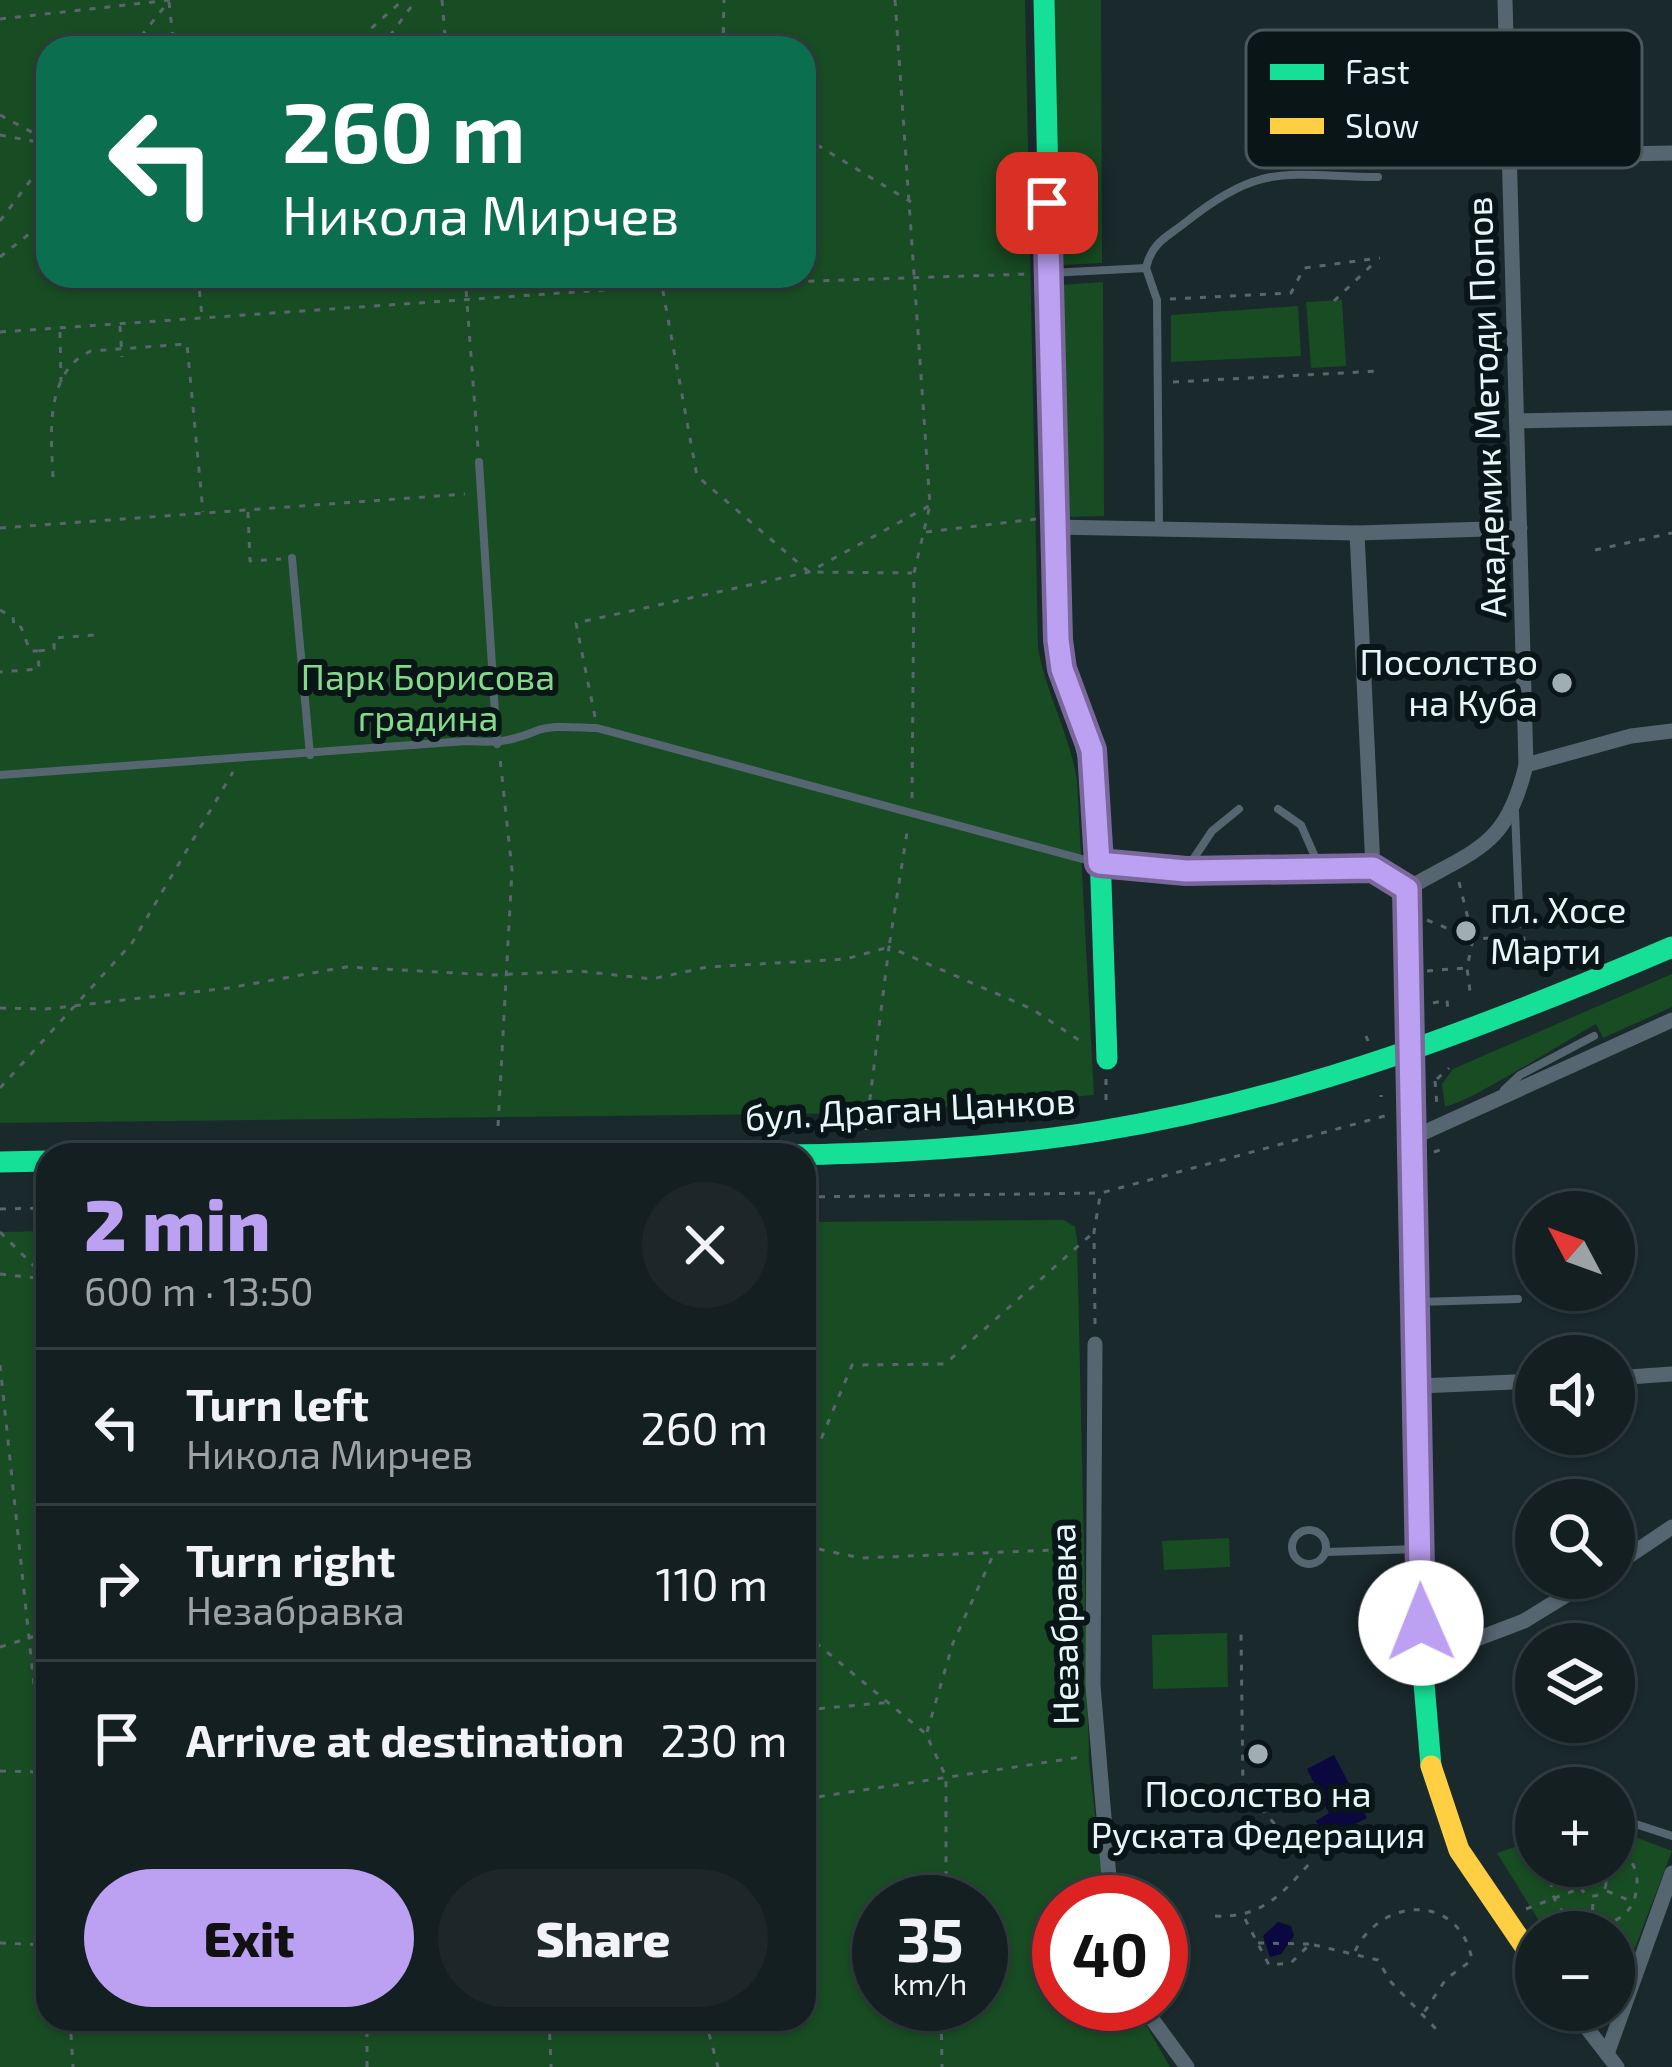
<!DOCTYPE html>
<html lang="en">
<head>
<meta charset="utf-8">
<style>
  :root { --surface:#141f21; --page:#1d272a; --text:#f1f3f6; --muted:#9da2a5; --line:#333d3f; --accent:#bca0f2 }
  body { margin:0; font-family:"Exo 2",sans-serif; background:var(--page); color:var(--text); height:100vh; display:flex; flex-direction:column; font-size:45px; white-space:nowrap }
  * { box-sizing:border-box; margin:0 }
  p { font-size:39px; color:var(--muted) }
  .icon { flex:none; width:66px; height:66px; fill:none; stroke:currentColor; stroke-width:2; stroke-linecap:round; stroke-linejoin:round }
  .map { position:relative; flex:1; overflow:hidden }
  .drawer { position:absolute; left:36px; top:1143px; width:780px; height:888px; display:flex; flex-direction:column; background:var(--surface); border-radius:36px; box-shadow:0 3px 9px #0004,0 0 0 3px var(--line) }
  .drawer>* { flex:none }
  .hud { position:absolute; left:36px; top:36px; width:780px; height:252px; border-radius:36px; box-shadow:0 3px 9px #0004,0 0 0 3px var(--line); background:#0b6e4f; color:#fff; overflow:hidden }
  .needle { width:78px; rotate:311deg }
  .buttons { position:absolute; left:1515px; top:1191px; display:grid; gap:24px }
  .buttons a { display:grid; place-items:center; width:120px; height:120px; border-radius:50%; background:var(--surface); box-shadow:0 3px 9px #0004,0 0 0 3px var(--line); font-size:60px }
  .speed { position:absolute; left:852px; top:1875px; display:flex; gap:24px; font-size:60px; font-weight:700; text-align:center }
  .speed>* { display:grid; place-content:center; width:156px; height:156px; border-radius:50%; background:var(--surface); box-shadow:0 3px 9px #0004,0 0 0 3px var(--line); line-height:1 }
  .speed small { font-size:30px; font-weight:400 }
  .speed .limit { border:18px solid #d22; background:#fff; color:#111 }
  .pin { position:absolute; display:grid; place-items:center; width:102px; height:102px; color:#fff; margin:-51px; border-radius:24px; box-shadow:0 6px 18px #0006 }
  .me { position:absolute; width:132px; margin:-66px; rotate:359deg; stroke-linejoin:round; filter:drop-shadow(0 0 9px #0008) }
  .turn { display:flex; align-items:center; gap:42px; height:252px; padding:0 48px; font-size:54px }
  .turn .icon { width:156px; height:156px; stroke-width:2.5 }
  .turn b { display:block; font-size:84px; line-height:102px }
  .round { display:grid; place-items:center; flex:none; width:126px; height:126px; border-radius:63px; background:var(--page) }
  .summary { display:flex; align-items:center; justify-content:space-between; height:204px; padding:0 48px }
  h1 { font-size:72px; font-weight:800; line-height:90px; color:var(--accent) }
  .action { display:flex; gap:24px; margin-top:auto; padding:24px 48px }
  .action a { flex:1; height:138px; border-radius:72px; background:var(--accent); color:#111; font-size:48px; font-weight:800; line-height:138px; text-align:center }
  .action a+a { background:var(--page); color:var(--text) }
  ul { padding:0; list-style:none }
  li { display:flex; align-items:center; gap:36px; height:156px; padding:0 48px; border-top:3px solid var(--line) }
  li div { flex:1 }
  li b { display:block; font-size:45px }
  li em { font-style:normal }
  .map>svg:first-child { display:block }
  .green { fill:#184c22; fill-rule:evenodd }
  .water { fill:#0b073f }
  .lines { fill:none; stroke-linecap:round; stroke-linejoin:round }
  .path { stroke:#5a666d; stroke-width:3; stroke-dasharray:6 9; stroke-linecap:butt }
  .lane { stroke:#566671; stroke-width:8 }
  .street { stroke:#566671; stroke-width:15 }
  .fast { stroke:#16e098; stroke-width:21 }
  .slow { stroke:#ffcf43; stroke-width:21 }
  .route-casing { stroke:#7a689d; stroke-width:30 }
  .route { stroke:#bca0f2; stroke-width:21 }
  .poi-dot { fill:#9faeb1; stroke:#091517; stroke-width:4.5 }
  .labels { text-anchor:middle; stroke-width:12; stroke-linejoin:round; paint-order:stroke }
  .street-label { font-size:36px; fill:#e6f6f9; stroke:#091517 }
  .poi-label { font-size:36px; fill:#e6f6f9; stroke:#091517; text-anchor:end }
  .park-label { font-size:36px; fill:#84d98a; stroke:#091517 }
  .key { fill:#091517; stroke:#4b585b; stroke-width:3 }
  .key-label { font-size:33px; fill:#e6f6f9 }
</style>
</head>
<body>
<div class="map">
<svg width="1672" height="2067" viewBox="0 0 1672 2067">
  <rect width="100%" height="100%" fill="#1a292c"/>
  <g class="green">
    <path d="M0,0H1025L1038,648C1046,694 1070,734 1077,781L1094,1095L862,1113L0,1123ZM48,48H804V276H48Z"/>
    <polygon points="1052,0 1101,0 1102,263 1060,265"/>
    <polygon points="1103,282 1104,516 1062,517 1060,285"/>
    <polygon points="1342,300 1346,366 1311,368 1306,302"/>
    <polygon points="1298,306 1301,356 1171,362 1171,315"/>
    <path d="M1672,974V1007L1603,1038L1596,1024C1570,1038 1461,1108 1445,1106L1442,1084L1453,1069Z"/>
    <path d="M1064,1220L1075,1227L1077,1239L1089,1762L1105,1902H1059V2004H1134L1170,2067H0V1232L48,1231V2019H804V1222ZM879,1902H981V2004H879Z"/>
    <polygon points="1229,1538 1230,1567 1164,1570 1162,1541"/>
    <polygon points="1227,1633 1228,1687 1153,1689 1152,1635"/>
    <polygon points="1614,1829 1672,1851 1614,2003 1614,1932 1546,1932 1497,1853 1536,1840 1536,1866 1614,1866"/>
  </g>
  <g class="water">
    <polygon points="1334,1755 1367,1818 1325,1839 1316,1821 1329,1813 1307,1769"/>
    <polygon points="1278,1922 1291,1926 1294,1936 1281,1954 1270,1957 1263,1936"/>
  </g>
  <g class="lines">
    <g class="path">
      <polyline points="442,0 446,48"/>
      <polyline points="895,0 930,505 914,573 912,799"/>
      <polyline points="169,2 174,48"/>
      <polyline points="0,19 171,0"/>
      <polyline points="132,48 168,2"/>
      <polyline points="349,48 403,0"/>
      <polyline points="381,48 416,0"/>
      <polyline points="723,48 724,0"/>
      <polyline points="0,115 48,141"/>
      <polyline points="0,135 48,144"/>
      <polyline points="804,137 911,202"/>
      <polyline points="1389,165 1427,123 1470,140 1490,141"/>
      <polyline points="0,221 48,157"/>
      <polyline points="0,257 48,219"/>
      <polyline points="198,276 202,317"/>
      <polyline points="465,276 478,448"/>
      <polyline points="666,276 662,286 697,476 809,572 912,573"/>
      <polyline points="1170,299 1291,293 1304,268 1380,258"/>
      <polyline points="1334,301 1376,261"/>
      <polyline points="120,326 122,357"/>
      <polyline points="0,332 662,286 1029,274"/>
      <polyline points="60,332 61,382"/>
      <polyline points="1173,382 1379,371"/>
      <path d="M53,477C51,435 44,372 91,351L187,344L203,512"/>
      <polyline points="248,512 250,561 281,559"/>
      <polyline points="0,528 465,494"/>
      <polyline points="926,532 1036,519"/>
      <polyline points="1595,550 1672,533"/>
      <polyline points="0,610 13,617 14,627 21,627 30,651 38,651 39,669 0,672"/>
      <polyline points="39,651 54,649 54,638 95,635"/>
      <polyline points="450,674 478,671"/>
      <polyline points="595,717 576,623 809,572 929,506"/>
      <polyline points="1459,882 1473,939 1467,968 1470,991"/>
      <polyline points="1427,920 1473,939 1524,936"/>
      <polyline points="1521,922 1529,968"/>
      <polyline points="1427,971 1465,968"/>
      <polyline points="1433,1003 1447,1000 1448,1011"/>
      <polyline points="0,1008 46,1009 228,988 346,967 493,975 579,971 652,979 707,967 846,959 889,947 908,826"/>
      <polyline points="1366,1036 1368,1041"/>
      <polyline points="1437,1079 1449,1068"/>
      <polyline points="1435,1081 1437,1106"/>
      <polyline points="0,1088 132,943 233,772"/>
      <polyline points="1381,1095 1381,1097"/>
      <polyline points="1106,1100 1106,1079"/>
      <polyline points="498,1126 512,870 500,758"/>
      <polyline points="866,1130 889,947 1032,1009 1085,1044"/>
      <polyline points="1434,1152 1440,1150"/>
      <polyline points="804,1197 1101,1193 1392,1114"/>
      <polyline points="0,1209 48,1208"/>
      <polyline points="0,1232 48,1280"/>
      <polyline points="0,1274 45,1279"/>
      <polyline points="1095,1324 1094,1232 1100,1196"/>
      <polyline points="0,1365 48,1817"/>
      <polyline points="804,1480 852,1365 945,1364 1094,1232"/>
      <polyline points="804,1546 861,1558 1077,1549"/>
      <polyline points="804,1633 926,1734 946,1777 946,1902"/>
      <polyline points="0,1647 48,1632"/>
      <polyline points="804,1710 892,1702"/>
      <polyline points="927,1732 953,1643 995,1551"/>
      <polyline points="0,1771 40,1772"/>
      <polyline points="804,1799 1081,1757"/>
      <polyline points="1614,1861 1622,1852"/>
      <path d="M1554,1866C1534,1932 1635,1948 1637,1884C1638,1867 1628,1853 1614,1845"/>
      <circle cx="1593" cy="1883" r="13"/>
      <polyline points="1607,1891 1631,1901"/>
      <polyline points="1526,1909 1581,1888"/>
      <path d="M1215,1916C1261,1918 1280,1896 1309,1864L1243,1787L1241,1634"/>
      <polyline points="1245,1919 1269,1965 1291,1963 1310,1944 1378,1960 1390,1981 1437,2030"/>
      <polyline points="1592,1925 1593,1899"/>
      <polyline points="0,1943 48,1945"/>
      <polyline points="1258,1943 1309,1944"/>
      <path d="M1355,1951C1382,1896 1460,1893 1472,1960L1446,1979L1423,2014"/>
      <polyline points="941,2004 942,2067"/>
      <polyline points="70,2019 73,2067"/>
      <polyline points="549,2019 551,2067"/>
      <polyline points="705,2019 718,2067"/>
      <polyline points="367,2067 367,2019"/>
    </g>
    <g class="lane">
      <path d="M1146,268C1152,242 1166,238 1186,222C1262,161 1286,176 1378,177"/>
      <polyline points="1050,273 1146,268 1157,300 1159,527"/>
      <polyline points="479,462 497,744"/>
      <polyline points="292,558 310,755"/>
      <path d="M0,775L467,741C496,743 509,742 536,731C551,724 579,728 597,728L1097,863"/>
      <polyline points="1278,809 1301,825 1320,868"/>
      <polyline points="1515,812 1519,908"/>
      <polyline points="1186,870 1212,831 1239,809"/>
      <polyline points="1504,1090 1520,1075 1594,1036"/>
      <polyline points="1418,1302 1518,1299"/>
      <circle cx="1309" cy="1547" r="17"/>
      <polyline points="1326,1552 1419,1549"/>
      <polyline points="1614,1817 1672,1836"/>
    </g>
    <g class="street">
      <polyline points="1509,156 1672,153"/>
      <polyline points="1517,421 1672,418"/>
      <polyline points="1053,527 1357,533 1520,528"/>
      <polyline points="1357,533 1373,868"/>
      <polyline points="1526,765 1631,736 1672,731"/>
      <path d="M1099,863L1186,871L1373,868L1407,889C1477,848 1506,848 1526,765L1505,0"/>
      <polyline points="1414,1137 1672,1020"/>
      <polyline points="1095,1344 1093,1685 1111,1902"/>
      <polyline points="1614,1378 1672,1374"/>
      <polyline points="1418,1386 1536,1381"/>
      <polyline points="1614,1566 1672,1527"/>
      <polyline points="1422,1660 1524,1621 1594,1578"/>
      <polyline points="1141,2004 1187,2067"/>
      <polyline points="1573,2010 1617,2067"/>
      <polyline points="1607,2054 1672,1873"/>
    </g>
    <g class="fast">
      <polyline points="1044,0 1058,640 1098,793 1107,1059"/>
      <polyline points="1407,889 1422,1660 1431,1766"/>
      <path d="M481,1155C687,1154 896,1164 1100,1131C1299,1099 1487,1026 1672,947"/>
      <polyline points="0,1162 48,1161"/>
    </g>
    <polyline class="slow" points="1431,1766 1459,1850 1536,1963"/>
  </g>
  <g class="lines">
    <defs>
      <polyline id="route" points="1047,203 1058,640 1062,669 1092,750 1099,863 1186,871 1373,868 1407,889 1421,1623"/>
    </defs>
    <use href="#route" class="route-casing"/>
    <use href="#route" class="route"/>
  </g>
  <g class="poi-dot">
    <circle cx="1562" cy="683" r="12"/>
    <circle cx="1466" cy="931" r="12"/>
    <circle cx="1258" cy="1754" r="12"/>
  </g>
  <g class="labels">
    <g class="street-label">
      <text transform="translate(1486 407) rotate(-92)" y="13">Академик Методи Попов</text>
      <text transform="translate(910 1109) rotate(-3)" y="13">бул. Драган Цанков</text>
      <text transform="translate(1064 1624) rotate(-91)" y="13">Незабравка</text>
    </g>
    <g class="poi-label">
      <text x="1538" y="675">Посолство<tspan x="1538" dy="41">на Куба</tspan></text>
      <text x="1490" y="923" text-anchor="start">пл. Хосе<tspan x="1490" dy="41">Марти</tspan></text>
      <text x="1258" y="1807" text-anchor="middle">Посолство на<tspan x="1258" dy="41">Руската Федерация</tspan></text>
    </g>
    <g class="park-label">
      <text x="428" y="690">Парк Борисова<tspan x="428" dy="41">градина</tspan></text>
    </g>
  </g>
  <rect x="1246" y="30" width="396" height="138" rx="18" class="key"/>
  <rect x="1270" y="64" width="54" height="16" fill="#16e098"/>
  <rect x="1270" y="118" width="54" height="16" fill="#ffcf43"/>
  <g class="key-label">
    <text x="1345" y="84">Fast</text>
    <text x="1345" y="138">Slow</text>
  </g>
</svg>
<div class="buttons">
<a><svg class="needle" viewBox="-14 -14 28 28"><path d="M0-13l5 13h-10z" fill="#e53935"/><path d="M0 13l5-13h-10z" fill="#9da2a5"/></svg></a>
<a><svg class="icon" aria-label="sound" viewBox="0 0 24 24"><path d="M4 9h4l5-4v14l-5-4H4zM17 9q2 3 0 6"/></svg></a>
<a><svg class="icon" aria-label="search" viewBox="0 0 24 24"><circle cx="10" cy="10" r="6"/><path d="M15 15l6 6"/></svg></a>
<a><svg class="icon" aria-label="layers" viewBox="0 0 24 24"><path d="M12 4l9 5-9 5-9-5zM3 14l9 5 9-5"/></svg></a>
<a>+</a>
<a>−</a>
</div>
<div class="speed"><div>35<small>km/h</small></div><div class="limit">40</div></div>
<div class="pin" style="left:1047px;top:203px;background:#d93025"><svg class="icon" aria-label="arrive" viewBox="0 0 24 24"><path d="M6 21V4h12l-3 4 3 4H6"/></svg></div>
<svg class="me" style="left:1421px;top:1623px" viewBox="-20 -20 40 40"><circle r="19" fill="#fff"/><path d="M0-13L10 11 0 6-10 11z" fill="#bca0f2"/></svg>
<div class="hud">
<div class="turn"><svg class="icon" aria-label="left" viewBox="0 0 24 24"><path d="M17 20v-9H6M10 6l-5 5 5 5"/></svg><div><b>260 m</b>Никола Мирчев</div></div>
</div>
<section class="drawer">
<div class="summary"><div><h1>2 min</h1><p>600 m · 13:50</p></div><a class="round"><svg class="icon" aria-label="close" viewBox="0 0 24 24"><path d="M6 6l12 12M18 6L6 18"/></svg></a></div>
<ul>
<li><svg class="icon" aria-label="left" viewBox="0 0 24 24"><path d="M17 20v-9H6M10 6l-5 5 5 5"/></svg><div><b>Turn left</b><p>Никола Мирчев</p></div><em>260 m</em></li>
<li><svg class="icon" aria-label="right" viewBox="0 0 24 24"><path d="M7 20v-9h11M14 6l5 5-5 5"/></svg><div><b>Turn right</b><p>Незабравка</p></div><em>110 m</em></li>
<li><svg class="icon" aria-label="arrive" viewBox="0 0 24 24"><path d="M6 21V4h12l-3 4 3 4H6"/></svg><div><b>Arrive at destination</b></div><em>230 m</em></li>
</ul>
<div class="action"><a>Exit</a><a>Share</a></div>
</section>
</div>
</body>
</html>
